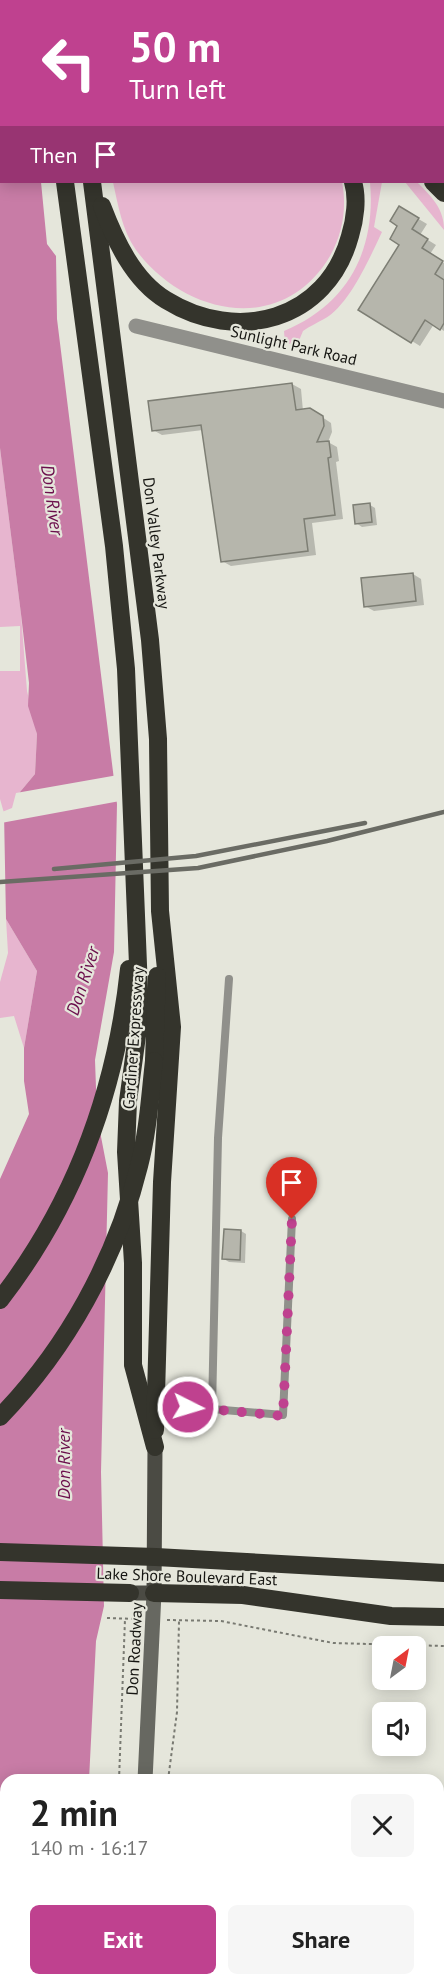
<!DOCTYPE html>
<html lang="en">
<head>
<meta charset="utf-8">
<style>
  :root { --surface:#fff; --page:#f6f6f6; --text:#222; --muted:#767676; --accent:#bf418f }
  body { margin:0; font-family:"PT Sans",sans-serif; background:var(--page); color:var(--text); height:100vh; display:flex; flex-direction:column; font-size:22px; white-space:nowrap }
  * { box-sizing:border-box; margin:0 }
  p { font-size:20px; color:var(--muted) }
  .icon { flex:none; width:33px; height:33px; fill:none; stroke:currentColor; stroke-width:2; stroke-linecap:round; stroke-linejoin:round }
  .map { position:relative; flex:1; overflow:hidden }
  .sheet { position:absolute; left:0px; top:1774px; width:444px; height:212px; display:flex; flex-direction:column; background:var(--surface); border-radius:18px 18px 0 0; box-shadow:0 3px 15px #0003 }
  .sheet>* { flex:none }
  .banner { position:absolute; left:0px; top:0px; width:444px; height:183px; box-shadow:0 3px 15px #0003; background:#bf418f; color:#fff; overflow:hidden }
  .needle { width:39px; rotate:32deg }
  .buttons { position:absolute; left:372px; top:1636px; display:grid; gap:12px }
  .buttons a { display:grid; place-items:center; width:54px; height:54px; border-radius:9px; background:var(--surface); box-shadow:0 3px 15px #0003; font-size:30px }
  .pin { position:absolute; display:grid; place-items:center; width:51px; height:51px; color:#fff; margin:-62px -26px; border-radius:50% 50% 50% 0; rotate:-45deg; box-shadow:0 0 6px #0007 }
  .pin .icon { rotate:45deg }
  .me { position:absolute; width:66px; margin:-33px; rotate:95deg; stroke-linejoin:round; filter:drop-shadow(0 0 4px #0008) }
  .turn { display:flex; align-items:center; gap:21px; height:126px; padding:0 30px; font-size:27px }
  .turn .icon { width:78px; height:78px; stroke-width:2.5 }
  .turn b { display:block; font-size:42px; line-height:51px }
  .then { display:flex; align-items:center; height:57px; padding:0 30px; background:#0003; gap:12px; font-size:22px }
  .round { display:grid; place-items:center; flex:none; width:63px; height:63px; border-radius:9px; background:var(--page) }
  .summary { display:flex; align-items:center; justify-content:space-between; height:102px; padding:0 30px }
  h1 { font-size:36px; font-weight:700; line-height:45px }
  .cta { display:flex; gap:12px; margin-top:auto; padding:12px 30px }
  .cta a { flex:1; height:69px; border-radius:9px; background:var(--accent); color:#fff; font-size:24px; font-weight:700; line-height:69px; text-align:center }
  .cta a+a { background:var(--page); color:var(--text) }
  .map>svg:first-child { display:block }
  .green { fill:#e7b5cf }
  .water { fill:#c87ca6 }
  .pier { fill:#e5e6db }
  .shadow { fill:#0003 }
  .building { fill:#b6b6ac; stroke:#7d7e74; stroke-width:1.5 }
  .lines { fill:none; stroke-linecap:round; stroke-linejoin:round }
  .path { stroke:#797a72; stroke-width:2; stroke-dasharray:3 3; stroke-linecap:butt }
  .lane { stroke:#90908b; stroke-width:8 }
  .street { stroke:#90908b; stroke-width:15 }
  .secondary { stroke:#676861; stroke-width:15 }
  .primary { stroke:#4b4b44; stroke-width:15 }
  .highway { stroke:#34342c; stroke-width:18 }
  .rail { stroke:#6a6b64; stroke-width:4.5 }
  .highway-bridge { stroke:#34342c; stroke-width:18 }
  .route { stroke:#bf418f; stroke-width:10; stroke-dasharray:0 18 }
  .labels { text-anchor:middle; stroke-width:4.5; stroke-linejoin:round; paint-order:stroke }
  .street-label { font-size:16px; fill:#161612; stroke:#e5e6db }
  .water-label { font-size:18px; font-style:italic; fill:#6b0f4c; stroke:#e5e6db }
</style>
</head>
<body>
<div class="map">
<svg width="444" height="1985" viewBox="0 0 444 1985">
  <rect width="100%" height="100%" fill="#e5e6db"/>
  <g class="green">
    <path d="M113,182H342C347,207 343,233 330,256C283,336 185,316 136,250C122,230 118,205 113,182Z"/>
    <path d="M370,182H382L374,227L382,232C370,257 349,306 324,319C317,323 310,326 303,331L298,343L285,344L284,331C349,304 376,249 370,182Z"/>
    <path d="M405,182H417C432,197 444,209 444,230Z"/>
    <polygon points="0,448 21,614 27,691 37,734 35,774 20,792 15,811 4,813 0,799 0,671 20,671 20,626 0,627"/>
    <polygon points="6,919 37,971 24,1048 14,1016 0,1018 0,982 8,953"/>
    <polygon points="0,1875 6,1980 90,1980 90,1985 0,1985"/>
  </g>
  <polygon class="water" points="0,0 14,1 2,2 2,182 41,182 47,244 56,256 57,319 117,804 114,952 95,1060 97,1116 108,1173 101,1472 104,1606 96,1641 89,1780 6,1780 6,1980 35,1980 32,1985 0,1985 0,1179 29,1114 24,1081 24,1048 37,971 6,919 4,813 15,810 20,792 35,774 37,734 28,706 29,683 21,614 0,448"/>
  <polygon class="pier" points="118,775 120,801 1,823 2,812 12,808 16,793"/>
  <g class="shadow">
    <polygon points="308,0 345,0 351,2 311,2"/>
    <polygon points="382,0 444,0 444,12 442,16 442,2"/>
    <polygon points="400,208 427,224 420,235 436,245 430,254 444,263 444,331 434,324 420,346 360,309 401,244"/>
    <polygon points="292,384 301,389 303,411 319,415 331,423 332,432 328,442 337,447 339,461 336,462 343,519 312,523 316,555 231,566 222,561 203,430 162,435 153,430"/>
    <polygon points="370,505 375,508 377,525 362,527 356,523"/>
    <polygon points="413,574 421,579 424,605 374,611 365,606"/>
    <polygon points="241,1231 246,1234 245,1263 229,1262 224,1259"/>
  </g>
  <g class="building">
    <polygon points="399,206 419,218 412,229 428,239 422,248 443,261 435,274 444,280 444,323 440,330 425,320 411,343 358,310 399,245 390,239 397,226 390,221"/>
    <polygon points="292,383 296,410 310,408 323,416 324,426 317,442 329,441 331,457 328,458 335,515 304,519 308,551 221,562 201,425 152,431 148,401"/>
    <polygon points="370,503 372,522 355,524 353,505"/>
    <polygon points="413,573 416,601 364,607 361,578"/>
    <polygon points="224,1229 241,1230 240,1260 222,1259"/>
  </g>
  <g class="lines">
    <g class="path">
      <polyline points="382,0 387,2"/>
      <polyline points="0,8 2,8"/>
      <polyline points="107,1618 137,1619"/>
      <polyline points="167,1620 221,1621 333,1643 444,1646"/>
      <polyline points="119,1780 125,1619"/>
      <polyline points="168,1780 177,1712 179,1621"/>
      <polyline points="114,1985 114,1980"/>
      <polyline points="152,1985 152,1980"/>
    </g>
    <g class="lane">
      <polyline points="300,1 302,2"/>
      <polyline points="442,4 444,0"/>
      <polyline points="442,117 444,118"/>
      <polyline points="156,1409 188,1407 283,1415 292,1219"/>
      <polyline points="212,1409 218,1138 229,979"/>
    </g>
    <g class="street">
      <polyline points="136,326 444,401"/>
      <polyline points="438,1845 444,1845"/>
    </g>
    <g class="secondary">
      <polyline points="145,1780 154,1593"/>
      <polyline points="135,1985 136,1980"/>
    </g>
    <polyline class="primary" points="130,1593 154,1593 155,1447"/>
    <g class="highway">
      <polyline points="44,0 53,2"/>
      <polyline points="130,0 136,2"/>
      <polyline points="442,158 444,160"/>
      <polyline points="65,182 114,546 126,669 140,1014 128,1101 126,1152 133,1263 133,1365 155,1447"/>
      <polyline points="92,182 150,640 158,739 160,911 172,1027 162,1182 155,1430"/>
      <polyline points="433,182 444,193"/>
      <path d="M102,206C115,240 133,280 166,300C237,344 327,321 350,236C355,220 358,198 353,182"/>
      <polyline points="154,1061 157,976"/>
      <path d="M0,1300C75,1203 116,1091 129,969"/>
      <polyline points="0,1552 156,1557 444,1573"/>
      <polyline points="0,1590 130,1593"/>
      <polyline points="154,1593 243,1595 391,1616 444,1617"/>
    </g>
    <g class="rail">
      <polyline points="54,869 196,856 365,823"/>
      <polyline points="0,882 198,868 327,841 444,812"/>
    </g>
    <path class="highway-bridge" d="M0,1417C67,1348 116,1259 139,1166C148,1132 150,1096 154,1061"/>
  </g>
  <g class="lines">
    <polyline class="route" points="188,1407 283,1416 292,1219"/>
  </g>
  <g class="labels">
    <g class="street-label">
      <text transform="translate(294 345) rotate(13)" y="6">Sunlight Park Road</text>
      <text transform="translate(157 543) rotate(83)" y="6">Don Valley Parkway</text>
      <text transform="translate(133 1038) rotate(-86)" y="6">Gardiner Expressway</text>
      <text transform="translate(187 1576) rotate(2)" y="6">Lake Shore Boulevard East</text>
      <text transform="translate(134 1649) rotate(-87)" y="6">Don Roadway</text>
    </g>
    <g class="water-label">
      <text transform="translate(52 500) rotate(82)" y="6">Don River</text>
      <text transform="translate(83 981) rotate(-72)" y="6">Don River</text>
      <text transform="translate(64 1464) rotate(-90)" y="6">Don River</text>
    </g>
  </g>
</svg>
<div class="buttons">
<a><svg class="needle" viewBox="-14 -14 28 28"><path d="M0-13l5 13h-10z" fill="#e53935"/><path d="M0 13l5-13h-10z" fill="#767676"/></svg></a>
<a><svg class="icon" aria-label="sound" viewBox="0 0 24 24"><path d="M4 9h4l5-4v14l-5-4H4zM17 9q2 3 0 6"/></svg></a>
</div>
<div class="pin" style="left:292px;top:1219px;background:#d93025"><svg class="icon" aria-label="arrive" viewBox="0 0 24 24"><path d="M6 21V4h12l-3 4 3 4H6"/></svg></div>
<svg class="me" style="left:188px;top:1407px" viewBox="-20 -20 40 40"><circle r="17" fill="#bf418f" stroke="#fff" stroke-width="3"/><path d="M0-11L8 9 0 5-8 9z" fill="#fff"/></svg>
<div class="banner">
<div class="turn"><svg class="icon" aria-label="left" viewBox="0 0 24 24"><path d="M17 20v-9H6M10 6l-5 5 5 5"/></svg><div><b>50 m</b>Turn left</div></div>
<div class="then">Then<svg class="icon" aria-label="arrive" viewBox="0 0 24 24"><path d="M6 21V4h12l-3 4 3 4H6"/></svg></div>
</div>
<section class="sheet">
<div class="summary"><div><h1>2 min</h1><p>140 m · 16:17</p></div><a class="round"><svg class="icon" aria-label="close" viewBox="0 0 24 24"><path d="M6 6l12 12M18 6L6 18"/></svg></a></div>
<div class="cta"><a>Exit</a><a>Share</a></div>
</section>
</div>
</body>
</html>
